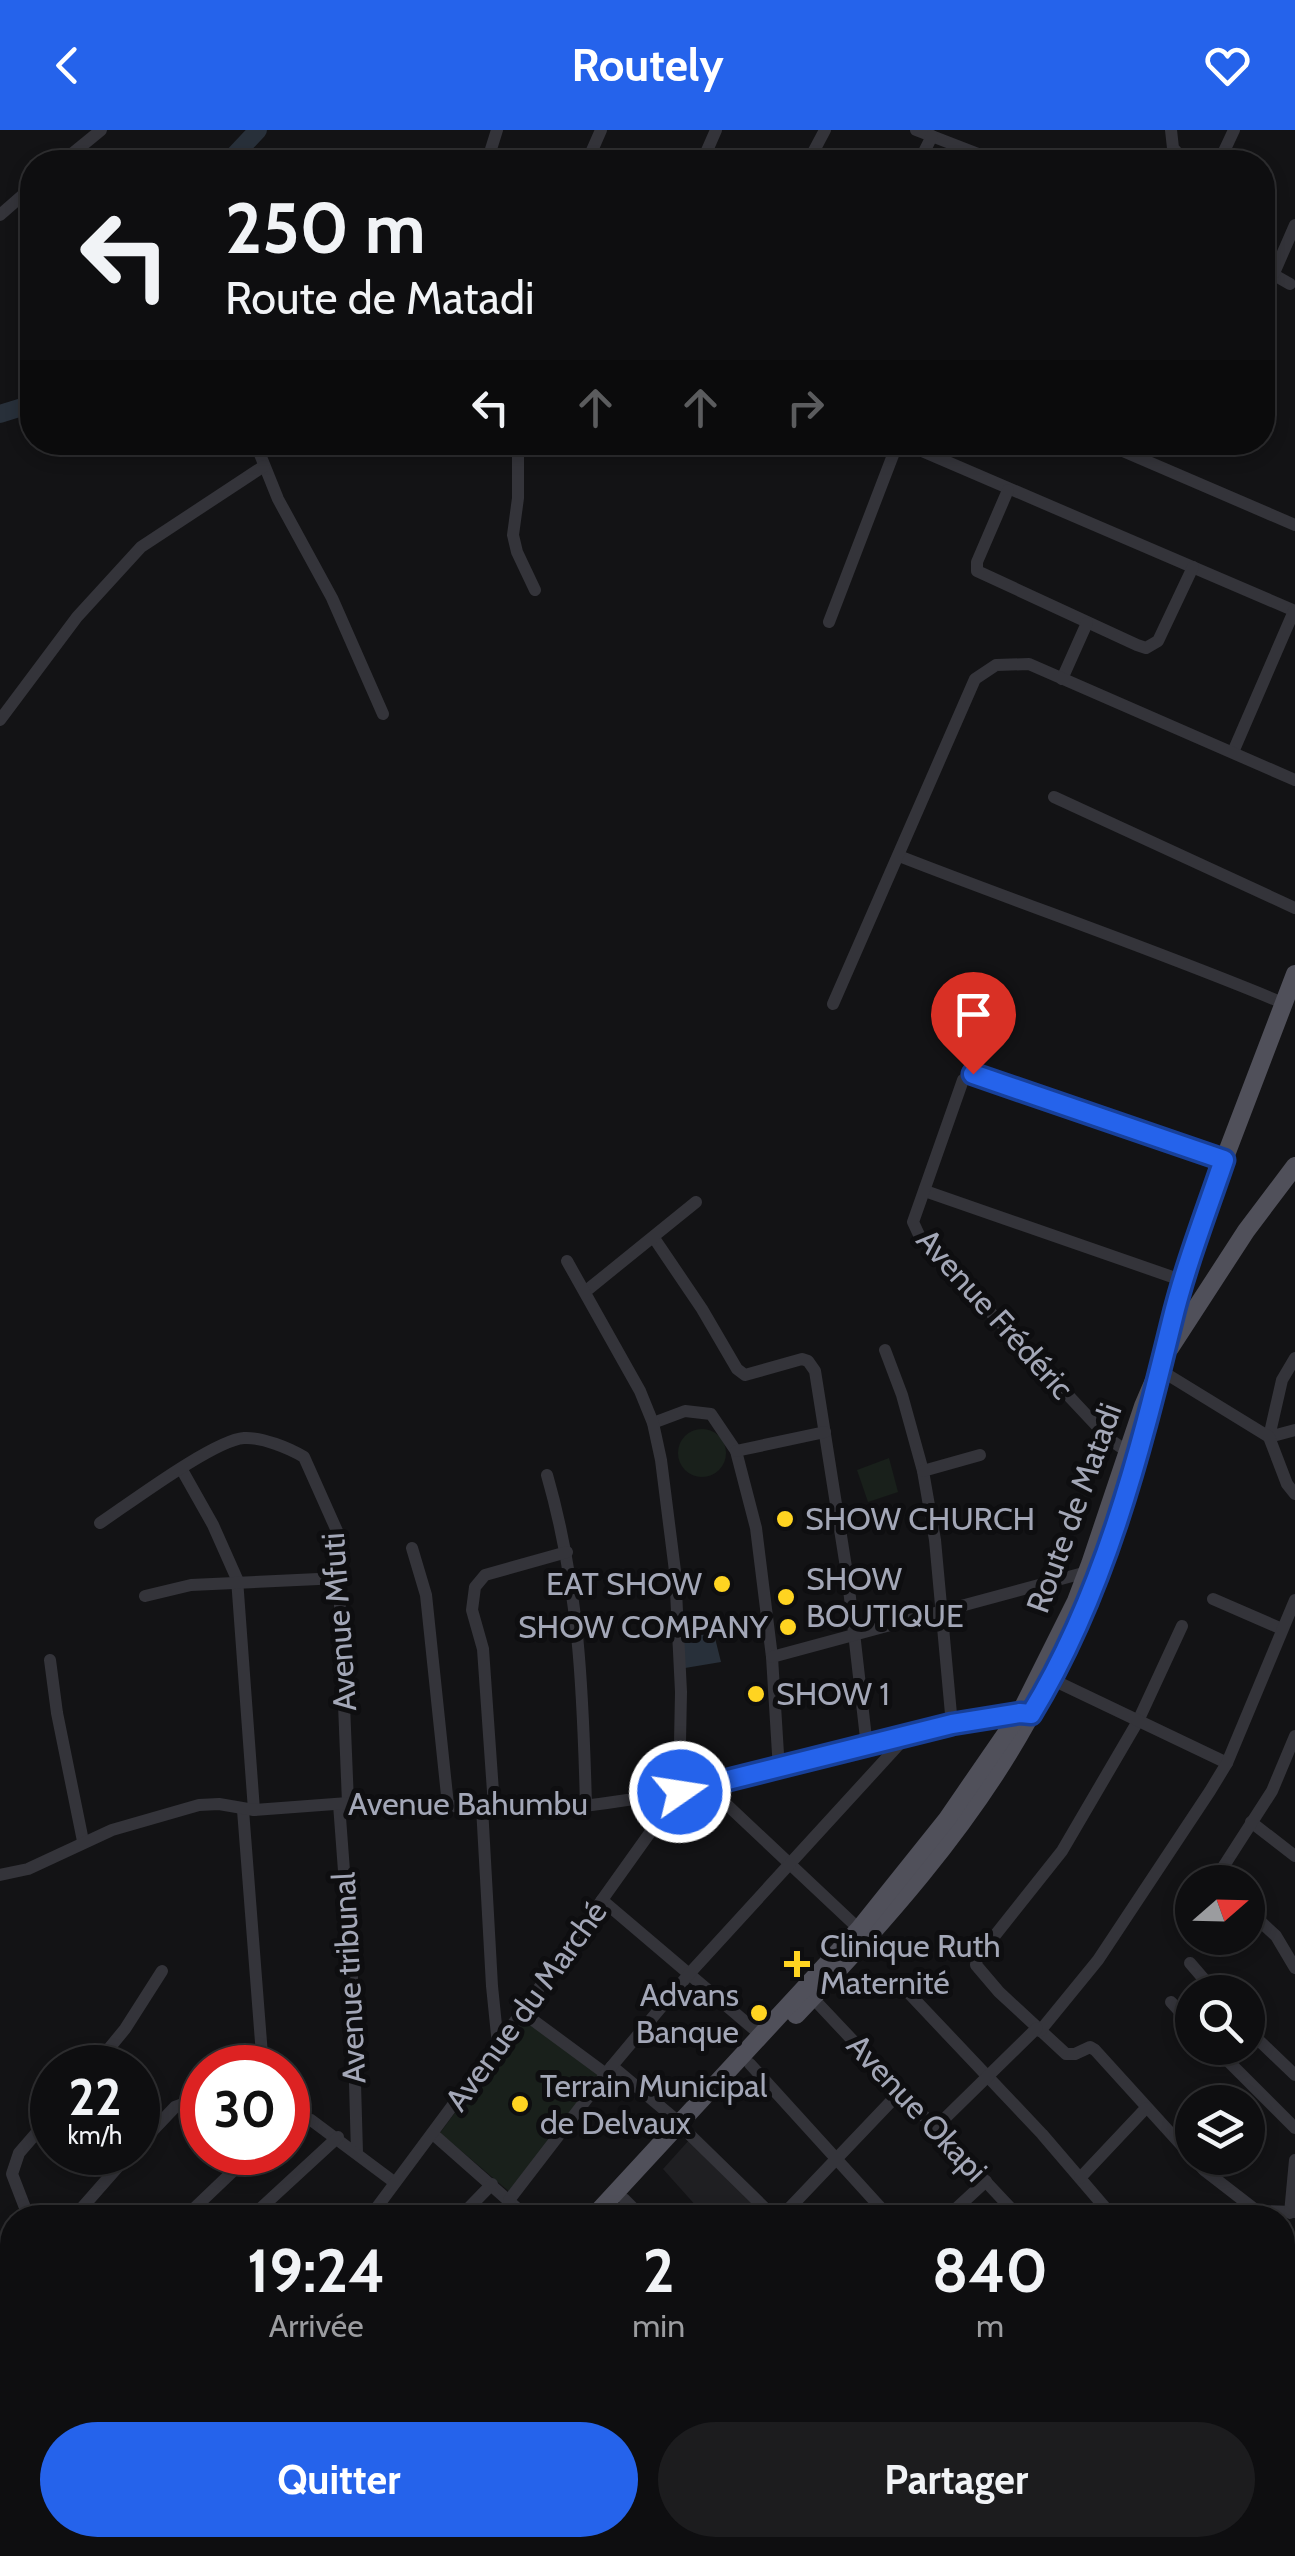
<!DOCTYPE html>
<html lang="fr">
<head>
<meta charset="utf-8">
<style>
  :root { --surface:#0e0e10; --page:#1c1c1e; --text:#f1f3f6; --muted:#9b9c9f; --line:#2e2e30; --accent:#2563eb }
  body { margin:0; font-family:Cabin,sans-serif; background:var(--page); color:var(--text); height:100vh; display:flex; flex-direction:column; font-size:38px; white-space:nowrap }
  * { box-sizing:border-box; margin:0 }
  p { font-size:32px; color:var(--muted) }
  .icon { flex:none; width:55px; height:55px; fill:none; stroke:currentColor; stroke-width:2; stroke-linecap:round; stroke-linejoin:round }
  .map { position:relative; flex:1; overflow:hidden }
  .details { position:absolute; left:0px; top:2075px; width:1295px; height:352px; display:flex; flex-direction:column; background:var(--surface); border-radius:40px 40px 0 0; box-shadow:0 5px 15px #0003,0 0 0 2px var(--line) }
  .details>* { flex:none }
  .banner { position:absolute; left:20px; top:20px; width:1255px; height:305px; border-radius:40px; box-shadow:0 5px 15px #0003,0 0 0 2px var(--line); background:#0e0e10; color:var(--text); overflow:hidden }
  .needle { width:65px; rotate:70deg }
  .tools { position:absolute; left:1175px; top:1735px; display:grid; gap:20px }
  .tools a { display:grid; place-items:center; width:90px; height:90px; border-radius:50%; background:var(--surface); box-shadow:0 5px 15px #0003,0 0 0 2px var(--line); font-size:50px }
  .speed { position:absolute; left:30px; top:1915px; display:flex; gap:20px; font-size:50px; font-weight:700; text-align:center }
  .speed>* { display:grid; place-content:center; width:130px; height:130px; border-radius:50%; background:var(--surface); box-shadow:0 5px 15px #0003,0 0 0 2px var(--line); line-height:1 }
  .speed small { font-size:25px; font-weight:400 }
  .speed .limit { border:15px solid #d22; background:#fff; color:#111 }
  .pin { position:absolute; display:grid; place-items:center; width:85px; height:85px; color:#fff; margin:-102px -42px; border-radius:50% 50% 50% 0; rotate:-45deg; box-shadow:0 0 10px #0007 }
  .pin .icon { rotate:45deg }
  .me { position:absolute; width:110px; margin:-55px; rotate:77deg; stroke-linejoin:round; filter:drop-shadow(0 0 8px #0008) }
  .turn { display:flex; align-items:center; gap:35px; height:210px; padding:0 40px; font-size:45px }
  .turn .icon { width:130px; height:130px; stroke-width:2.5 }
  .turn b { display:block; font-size:70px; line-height:85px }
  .lanes { display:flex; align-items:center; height:95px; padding:0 40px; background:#0003; justify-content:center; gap:50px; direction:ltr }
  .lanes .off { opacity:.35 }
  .eta { display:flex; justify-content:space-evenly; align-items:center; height:170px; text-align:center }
  .eta b { font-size:60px; font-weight:700; line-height:70px }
  .primary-button { display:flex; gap:20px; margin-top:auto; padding:20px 40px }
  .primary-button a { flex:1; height:115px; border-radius:60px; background:var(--accent); color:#fff; font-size:40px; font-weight:700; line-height:115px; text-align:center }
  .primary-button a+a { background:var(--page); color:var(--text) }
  header { display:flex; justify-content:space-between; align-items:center; height:130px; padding:0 40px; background:var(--accent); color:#fff; font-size:45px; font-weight:700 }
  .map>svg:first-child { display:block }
  .built { fill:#1f1f22 }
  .green { fill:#19201b }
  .water { fill:#28303a }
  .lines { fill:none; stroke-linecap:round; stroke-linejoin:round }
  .river { stroke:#28303a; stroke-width:18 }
  .minor { stroke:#34343a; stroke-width:12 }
  .major { stroke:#50505a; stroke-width:18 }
  .route-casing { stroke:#184099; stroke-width:25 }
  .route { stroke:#2563eb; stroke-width:18 }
  .poi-dot { fill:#ffd421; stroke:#0e0e10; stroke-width:4 }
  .labels { text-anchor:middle; stroke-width:10; stroke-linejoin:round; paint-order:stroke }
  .street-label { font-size:32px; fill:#a3a7b7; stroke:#0e0e10 }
  .poi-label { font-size:32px; fill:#a3a7b7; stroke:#0e0e10; text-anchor:start }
</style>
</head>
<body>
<header><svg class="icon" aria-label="back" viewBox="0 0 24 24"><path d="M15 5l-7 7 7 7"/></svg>Routely<svg class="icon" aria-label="heart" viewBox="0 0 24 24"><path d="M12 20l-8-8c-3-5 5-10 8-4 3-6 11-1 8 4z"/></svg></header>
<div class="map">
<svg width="1295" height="2426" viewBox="0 0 1295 2426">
  <rect width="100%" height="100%" fill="#131315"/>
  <polygon class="built" points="690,2009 767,2087 706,2087 663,2039"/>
  <g class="green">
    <circle cx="702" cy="1323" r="24"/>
    <polygon points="889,1328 898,1362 868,1372 857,1340"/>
    <polygon points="524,1889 600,1945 511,2063 440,2003"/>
  </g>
  <polygon class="water" points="712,1496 721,1532 685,1538 682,1498"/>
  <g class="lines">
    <g class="river">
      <polyline points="228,32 258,0"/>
      <polyline points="0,284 32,274"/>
    </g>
    <g class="minor">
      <polyline points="916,0 999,32"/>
      <polyline points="1171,0 1173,18 1186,32"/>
      <polyline points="62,32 101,0"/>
      <polyline points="487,32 497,0"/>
      <polyline points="587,32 601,0"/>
      <polyline points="702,32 716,0"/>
      <polyline points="808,32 825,0"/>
      <polyline points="919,32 932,6"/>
      <polyline points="1219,32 1234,0"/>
      <polyline points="0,85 32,57"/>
      <polyline points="1262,138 1290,154"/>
      <polyline points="1274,143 1295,95"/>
      <polyline points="255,312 278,369 332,468 383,584"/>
      <polyline points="518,312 518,368 513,405 517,422 535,460"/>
      <polyline points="901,312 1295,481"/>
      <polyline points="1102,312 1295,395"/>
      <polyline points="1008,360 977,432 977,441 1137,515 1146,518 1158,511 1193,437"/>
      <polyline points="829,492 898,312"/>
      <polyline points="1062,549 1087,493"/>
      <polyline points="0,590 77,487 141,417 264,336"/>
      <polyline points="1233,622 1294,481"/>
      <polyline points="1054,667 1295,778"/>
      <path d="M899,726C1027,776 1156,820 1283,873"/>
      <polyline points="833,874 975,549 996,535 1029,534 1295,650"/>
      <polyline points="925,1061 1184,1151"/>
      <polyline points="654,1108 702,1179 737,1239 745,1245 802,1229 808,1231 815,1241 848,1450 867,1617"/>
      <polyline points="586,1161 696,1072"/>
      <polyline points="885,1220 902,1265 923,1341 935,1410 952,1595"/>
      <polyline points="1295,1228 1282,1250 1269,1307 1295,1300"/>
      <polyline points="1160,1240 1269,1307 1287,1354 1295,1364"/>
      <polyline points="653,1293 685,1281 711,1284 736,1321 756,1398 772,1527 779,1640"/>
      <polyline points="736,1321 825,1302"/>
      <polyline points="1128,1322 1109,1309 920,1107 913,1092 963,950 973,944 1224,1030"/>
      <polyline points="182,1340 213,1395 237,1449 254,1680"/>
      <polyline points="923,1341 980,1325"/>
      <path d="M547,1345C579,1456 583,1561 586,1676"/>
      <path d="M100,1393C130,1373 214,1310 244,1308C262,1307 289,1318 304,1327L337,1401L348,1673"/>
      <polyline points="412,1418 426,1465 448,1675"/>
      <polyline points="145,1466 191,1455 340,1448"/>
      <polyline points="1213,1469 1282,1499"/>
      <polyline points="1182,1496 1138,1591 1062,1721 977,1828 976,1835 999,1862 1066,1924 1075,1924 1090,1917 1095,1920 1204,2040 1257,2081 1295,2082"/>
      <polyline points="772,1527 1087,1442"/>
      <polyline points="50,1530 57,1583 83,1711"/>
      <polyline points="1051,1549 1227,1633"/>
      <polyline points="707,1656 859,1799"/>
      <polyline points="339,1674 352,1848 357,2023"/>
      <polyline points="494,1676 483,1519 472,1480 475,1457 485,1445 567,1422"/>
      <polyline points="482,1677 492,1856 498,1915"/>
      <polyline points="243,1680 263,1938"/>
      <polyline points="1251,1692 1295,1726"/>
      <path d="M0,1745L28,1739L112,1700L199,1675L219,1674L254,1680L348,1673L558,1679C642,1670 725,1654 807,1633C872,1615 957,1585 1023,1583"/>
      <polyline points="1218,1752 1218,1745 1272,1661 1295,1606"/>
      <polyline points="602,1770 762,1906"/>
      <polyline points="1248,1780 1276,1806 1295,1838"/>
      <polyline points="1190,1833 1215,1862"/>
      <polyline points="902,1856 1042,2004 1114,2088"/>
      <polyline points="809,1864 1020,2088"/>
      <polyline points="1171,1872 1192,1895"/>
      <polyline points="522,1882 606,1944"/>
      <polyline points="1248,1900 1295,1945"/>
      <polyline points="1040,1901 1098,1830 1210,1661 1227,1633 1295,1470"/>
      <polyline points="1215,1918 1295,1998"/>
      <polyline points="750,1934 890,2088"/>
      <polyline points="612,1936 680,1993"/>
      <polyline points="93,1938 125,1899 162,1841"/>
      <polyline points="288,1988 311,1990 394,2052"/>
      <polyline points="936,1997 1037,1898"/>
      <polyline points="686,2001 775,2088"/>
      <polyline points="433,2004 528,2088"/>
      <polyline points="138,2016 175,1977 202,1967"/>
      <polyline points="1080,2048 1146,1978"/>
      <polyline points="624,2069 643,2088"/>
      <polyline points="509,2070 612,1936 689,1844 904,1609"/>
      <polyline points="1290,2083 1295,2030"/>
      <polyline points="29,2088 12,2044 19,2023 52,1985"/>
      <polyline points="73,2088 131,2022"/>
      <polyline points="184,2088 253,2022"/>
      <polyline points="250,2088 338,2007"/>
      <polyline points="369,2088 522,1882 679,1662 681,1562 675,1441 661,1330 653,1293 640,1261 567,1131"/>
      <polyline points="459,2088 492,2054"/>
      <polyline points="780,2088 900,1962"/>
      <polyline points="946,2088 986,2051"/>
      <polyline points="1282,2137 1295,2136"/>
      <polyline points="1282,2209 1295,2209"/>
      <polyline points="1282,2271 1295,2285"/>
      <polyline points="0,2290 12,2274"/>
      <polyline points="0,2316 12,2331"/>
      <polyline points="1282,2398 1295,2412"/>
      <polyline points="83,2415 93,2426"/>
      <polyline points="180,2415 189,2426"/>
      <polyline points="557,2415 563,2426"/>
      <polyline points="653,2415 660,2426"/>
      <polyline points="839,2415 850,2426"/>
      <polyline points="453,2425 464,2415"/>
      <polyline points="411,2426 422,2415"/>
      <polyline points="719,2426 732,2415"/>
      <polyline points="783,2426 795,2415"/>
      <polyline points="1072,2426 1086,2415"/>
    </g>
    <g class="major">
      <polyline points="1170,1218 1246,1101 1295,1036"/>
      <path d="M796,1885C881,1796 967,1700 1027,1592"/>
      <polyline points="592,2088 859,1799 947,1689 1020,1583 1076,1471 1090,1434 1143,1276 1164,1227 1173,1188 1224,1030 1295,844"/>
      <polyline points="272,2426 282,2415"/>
      <polyline points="287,2426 298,2415"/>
    </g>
  </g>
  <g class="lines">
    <defs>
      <path id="route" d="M680,1662L952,1594L1020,1583L1031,1584C1104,1464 1139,1326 1172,1191C1185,1137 1206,1083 1224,1030L973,944"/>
    </defs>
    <use href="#route" class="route-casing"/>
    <use href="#route" class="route"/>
  </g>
  <g class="poi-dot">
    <circle cx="785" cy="1389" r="10"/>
    <circle cx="722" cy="1454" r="10"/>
    <circle cx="786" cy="1467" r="10"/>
    <circle cx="788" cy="1497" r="10"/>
    <circle cx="756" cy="1564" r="10"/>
    <path d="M792 1819h10v10h10v10h-10v10h-10v-10h-10v-10h10z"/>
    <circle cx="759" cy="1883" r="10"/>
    <circle cx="520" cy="1974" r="10"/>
  </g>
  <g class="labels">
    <g class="street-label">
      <text transform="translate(995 1184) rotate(48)" y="11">Avenue Frédéric</text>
      <text transform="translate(1074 1378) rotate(-70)" y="11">Route de Matadi</text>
      <text transform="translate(339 1492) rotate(-94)" y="11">Avenue Mfuti</text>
      <text x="468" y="1685">Avenue Bahumbu</text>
      <text transform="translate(349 1848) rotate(-93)" y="11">Avenue tribunal</text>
      <text transform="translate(526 1876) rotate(-54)" y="11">Avenue du Marché</text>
      <text transform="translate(917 1978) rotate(47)" y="11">Avenue Okapi</text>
    </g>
    <g class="poi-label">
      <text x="805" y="1400">SHOW CHURCH</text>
      <text x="806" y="1460">SHOW<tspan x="806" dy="37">BOUTIQUE</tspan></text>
      <text x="702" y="1465" text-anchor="end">EAT SHOW</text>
      <text x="768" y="1508" text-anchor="end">SHOW COMPANY</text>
      <text x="776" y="1575">SHOW 1</text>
      <text x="820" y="1827">Clinique Ruth<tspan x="820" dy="37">Maternité</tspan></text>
      <text x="739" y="1876" text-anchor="end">Advans<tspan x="739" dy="37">Banque</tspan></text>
      <text x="540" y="1967">Terrain Municipal<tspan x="540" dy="37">de Delvaux</tspan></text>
    </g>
  </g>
</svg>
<div class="tools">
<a><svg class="needle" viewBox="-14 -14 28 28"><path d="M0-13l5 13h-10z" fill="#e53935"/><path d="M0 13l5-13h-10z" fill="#9b9c9f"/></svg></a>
<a><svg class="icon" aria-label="search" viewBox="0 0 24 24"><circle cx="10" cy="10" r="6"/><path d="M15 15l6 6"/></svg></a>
<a><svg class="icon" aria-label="layers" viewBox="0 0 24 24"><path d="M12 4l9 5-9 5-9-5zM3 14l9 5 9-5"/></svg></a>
</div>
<div class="speed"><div>22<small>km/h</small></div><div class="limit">30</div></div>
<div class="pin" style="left:973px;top:944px;background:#d93025"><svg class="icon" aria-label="arrive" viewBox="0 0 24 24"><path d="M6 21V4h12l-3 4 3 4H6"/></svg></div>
<svg class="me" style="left:680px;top:1662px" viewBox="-20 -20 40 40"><circle r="17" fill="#2563eb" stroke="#fff" stroke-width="3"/><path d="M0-11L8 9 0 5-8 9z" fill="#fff"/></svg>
<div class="banner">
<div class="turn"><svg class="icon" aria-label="left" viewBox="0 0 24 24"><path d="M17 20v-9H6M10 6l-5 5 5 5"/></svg><div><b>250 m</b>Route de Matadi</div></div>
<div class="lanes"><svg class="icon" aria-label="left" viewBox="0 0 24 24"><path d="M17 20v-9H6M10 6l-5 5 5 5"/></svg><svg class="icon off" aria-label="ahead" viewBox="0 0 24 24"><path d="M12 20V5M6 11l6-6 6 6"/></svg><svg class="icon off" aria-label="ahead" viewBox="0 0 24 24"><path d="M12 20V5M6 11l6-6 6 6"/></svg><svg class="icon off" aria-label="right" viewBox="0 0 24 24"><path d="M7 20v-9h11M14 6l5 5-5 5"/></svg></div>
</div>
<section class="details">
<div class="eta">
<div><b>19:24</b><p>Arrivée</p></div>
<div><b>2</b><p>min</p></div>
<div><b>840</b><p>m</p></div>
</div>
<div class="primary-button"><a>Quitter</a><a>Partager</a></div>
</section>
</div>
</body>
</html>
